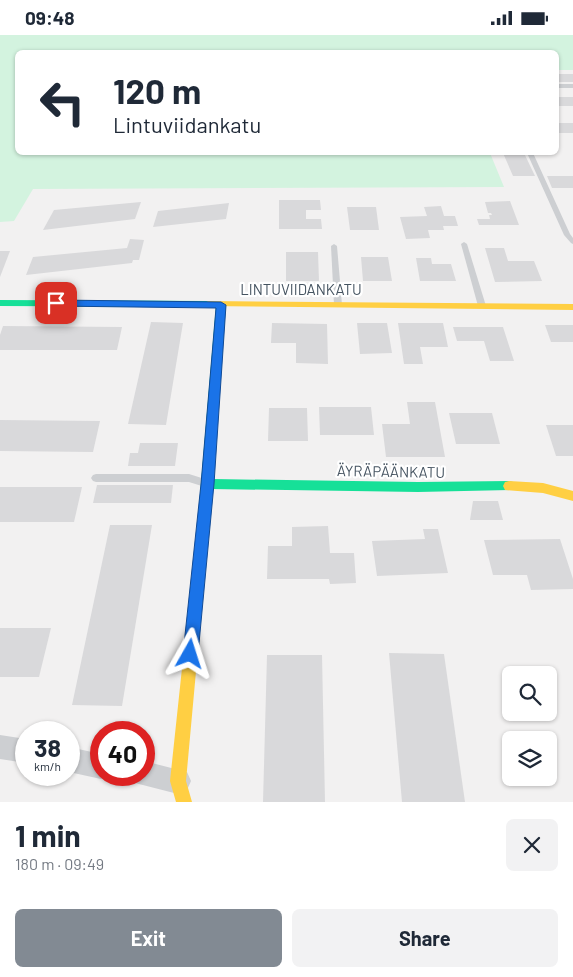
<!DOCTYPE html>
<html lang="en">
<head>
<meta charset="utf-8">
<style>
  :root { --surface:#fff; --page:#f2f2f3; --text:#1f2937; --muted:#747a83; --accent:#828a93 }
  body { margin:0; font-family:Barlow,sans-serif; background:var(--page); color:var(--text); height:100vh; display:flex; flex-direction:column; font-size:19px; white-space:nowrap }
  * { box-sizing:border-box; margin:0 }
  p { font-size:16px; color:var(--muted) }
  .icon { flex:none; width:28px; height:28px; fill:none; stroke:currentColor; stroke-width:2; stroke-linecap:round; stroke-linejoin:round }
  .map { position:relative; height:767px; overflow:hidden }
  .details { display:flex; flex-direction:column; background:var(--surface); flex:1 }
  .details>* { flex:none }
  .top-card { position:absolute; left:15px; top:15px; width:544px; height:105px; border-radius:8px; box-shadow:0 1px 4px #0004; background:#fff; color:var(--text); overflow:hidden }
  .fabs { position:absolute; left:502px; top:631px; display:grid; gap:10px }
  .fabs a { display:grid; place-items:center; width:55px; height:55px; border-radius:8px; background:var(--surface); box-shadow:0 1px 4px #0004; font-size:25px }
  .speed { position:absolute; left:15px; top:686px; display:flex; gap:10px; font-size:25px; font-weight:700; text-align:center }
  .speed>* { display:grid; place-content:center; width:65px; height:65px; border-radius:50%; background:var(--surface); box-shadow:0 1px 4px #0004; line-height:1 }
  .speed small { font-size:12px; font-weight:400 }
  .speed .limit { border:8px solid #d22; background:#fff; color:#111 }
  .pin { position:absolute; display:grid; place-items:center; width:42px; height:42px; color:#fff; margin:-21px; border-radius:10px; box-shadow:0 2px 8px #0006 }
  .me { position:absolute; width:55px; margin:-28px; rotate:6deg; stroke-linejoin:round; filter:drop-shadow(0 0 4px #0008) }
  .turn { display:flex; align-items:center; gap:18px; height:105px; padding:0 15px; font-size:22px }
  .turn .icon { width:65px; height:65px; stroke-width:2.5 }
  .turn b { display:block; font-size:35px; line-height:42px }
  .round { display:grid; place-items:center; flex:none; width:52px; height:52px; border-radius:8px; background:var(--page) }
  .headline { display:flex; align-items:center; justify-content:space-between; height:85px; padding:0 15px }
  h1 { font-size:30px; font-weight:700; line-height:38px }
  .cta { display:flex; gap:10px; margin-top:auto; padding:10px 15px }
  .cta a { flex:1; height:58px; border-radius:8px; background:var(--accent); color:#fff; font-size:20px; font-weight:700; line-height:58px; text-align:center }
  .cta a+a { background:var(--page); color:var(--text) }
  .status { display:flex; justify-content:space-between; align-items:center; height:35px; padding:0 25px; background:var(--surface); direction:ltr }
  .status svg { height:14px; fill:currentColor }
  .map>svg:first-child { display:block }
  .green { fill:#d3f3df }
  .building { fill:#d9d9db }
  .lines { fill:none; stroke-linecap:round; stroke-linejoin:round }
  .lane { fill:#cdcfd2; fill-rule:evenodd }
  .street { fill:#cdcfd2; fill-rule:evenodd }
  .fast { fill:#16e098; fill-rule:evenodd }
  .slow { fill:#ffcf43; fill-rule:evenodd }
  .route { fill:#1a73e8; stroke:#114b97 }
  .labels { text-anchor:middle; stroke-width:4.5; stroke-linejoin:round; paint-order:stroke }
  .street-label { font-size:15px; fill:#455360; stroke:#fff }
</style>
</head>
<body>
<div class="status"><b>09:48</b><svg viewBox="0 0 49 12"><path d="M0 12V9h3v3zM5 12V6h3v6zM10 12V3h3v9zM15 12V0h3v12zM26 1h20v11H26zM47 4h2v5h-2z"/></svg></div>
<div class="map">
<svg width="573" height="767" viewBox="0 0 573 767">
  <rect width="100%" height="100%" fill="#f2f1f1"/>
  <polygon class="green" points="0,0 573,0 573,35 556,35 556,18 18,18 18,118 490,118 504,152 33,154 14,186 0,187"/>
  <g class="building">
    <rect x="556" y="39" width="17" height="8"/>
    <rect x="556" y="62" width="17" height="9"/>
    <rect x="556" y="88" width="17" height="10"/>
    <polygon points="503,118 524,118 535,141 513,141"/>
    <polygon points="547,141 573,141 573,153 552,153"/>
    <polygon points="279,165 320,165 321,175 306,175 306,184 321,184 322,194 279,194"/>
    <polygon points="510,166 519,190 479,190 477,184 490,184 489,180 492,180 491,178 488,178 485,167"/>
    <polygon points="141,167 135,184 43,195 54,175"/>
    <polygon points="229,168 226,184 153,192 158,176"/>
    <polygon points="441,171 444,181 455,181 458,191 443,191 444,195 428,195 430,203 406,204 400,182 427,181 424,172"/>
    <polygon points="347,172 376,172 379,195 350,195"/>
    <polygon points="130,204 144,205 139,225 133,225 132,228 26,240 33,222 127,213"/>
    <polygon points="485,213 504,213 508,226 534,226 542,246 495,247"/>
    <polygon points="0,216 10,216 0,242"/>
    <polygon points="286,217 318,217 319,246 286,246"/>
    <polygon points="361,222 388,222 392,246 363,246"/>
    <polygon points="416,223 431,223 432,229 451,229 456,246 420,246"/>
    <polygon points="151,287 183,288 166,390 128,389"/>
    <polygon points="272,288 327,289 328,329 296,328 296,308 271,308"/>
    <polygon points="357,288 387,288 392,318 360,319"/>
    <polygon points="398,288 443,288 448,312 420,312 423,329 404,329"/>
    <polygon points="545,290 573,290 573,307 551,307"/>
    <polygon points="3,291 122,292 117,315 0,315 0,300"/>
    <polygon points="453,292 503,292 514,326 490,326 484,306 457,306"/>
    <polygon points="407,367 435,367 445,422 386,422 382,389 410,389"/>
    <polygon points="319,372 371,372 374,400 320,400"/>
    <polygon points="269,373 307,373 308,406 268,406"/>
    <polygon points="449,378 492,378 500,409 456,409"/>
    <polygon points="0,385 100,386 93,417 0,416"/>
    <polygon points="546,390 573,390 573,421 556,421"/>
    <polygon points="140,408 178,408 175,431 128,431 130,418 138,418"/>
    <polygon points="97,450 173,450 171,468 93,468"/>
    <polygon points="0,452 82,452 74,487 0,487"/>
    <polygon points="473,466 498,466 503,485 470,485"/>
    <polygon points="110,490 152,490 122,671 72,670"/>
    <polygon points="328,491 330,518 354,518 356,548 330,549 329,544 267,544 268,511 292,511 292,492"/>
    <polygon points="423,494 438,494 448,538 377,541 372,506 425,504"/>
    <polygon points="560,504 573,544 573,554 531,555 527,540 493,540 484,505"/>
    <polygon points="0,593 51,593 39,642 0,642"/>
    <polygon points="389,618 444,619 465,767 402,767"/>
    <polygon points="267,620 322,620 325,767 263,767"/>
  </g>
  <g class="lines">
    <g class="lane">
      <rect x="556" y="49" width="17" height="4"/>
      <polygon points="527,118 533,118 570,199 573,203 573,209 571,208 564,200"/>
      <polygon points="464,207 467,209 486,271 485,273 479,273 478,271 461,209"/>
      <polygon points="334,209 337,211 342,270 338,272 334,270 331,211"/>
      <polygon points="96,439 189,439 208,445 210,448 208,451 205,452 189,447 96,447 93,446 91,443 93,440"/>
    </g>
    <g class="street">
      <polygon points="0,700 26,704 26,728 0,724"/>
      <polygon points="69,712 101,719 101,740 110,740 101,744 69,737"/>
      <polygon points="144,726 187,737 191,746 187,755 178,759 135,748 132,740 144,740"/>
    </g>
    <g class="fast">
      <polygon points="0,265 208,266 213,269 208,272 0,271"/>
      <polygon points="221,267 226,270 213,444 418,447 509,446 513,447 515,451 513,455 418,457 212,454 210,483 208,487 204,488 200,487 198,483 216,270"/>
    </g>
    <g class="slow">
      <polygon points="208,266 573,269 573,275 205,271 203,269"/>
      <polygon points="509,446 543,448 573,456 573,466 543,458 505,455 503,451 505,447"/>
      <polygon points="204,478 208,479 210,483 186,746 192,767 176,767 170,746 198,483 200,479"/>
    </g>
  </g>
  <polygon class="route" points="56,265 221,267 226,270 214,449 198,619 196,624 190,626 185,624 183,619 201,449 216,273 53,271 51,268"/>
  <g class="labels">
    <g class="street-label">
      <text x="301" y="260">LINTUVIIDANKATU</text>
      <text transform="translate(391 437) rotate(1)" y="5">ÄYRÄPÄÄNKATU</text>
    </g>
  </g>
</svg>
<div class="fabs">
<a><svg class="icon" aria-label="search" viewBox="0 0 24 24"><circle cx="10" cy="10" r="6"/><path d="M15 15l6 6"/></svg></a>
<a><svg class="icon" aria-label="layers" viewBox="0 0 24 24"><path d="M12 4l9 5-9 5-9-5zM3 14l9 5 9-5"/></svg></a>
</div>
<div class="speed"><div>38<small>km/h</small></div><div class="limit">40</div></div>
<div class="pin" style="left:56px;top:268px;background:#d93025"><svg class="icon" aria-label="arrive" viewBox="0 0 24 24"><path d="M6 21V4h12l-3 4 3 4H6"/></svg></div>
<svg class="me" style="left:190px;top:619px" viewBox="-20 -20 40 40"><path d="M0-17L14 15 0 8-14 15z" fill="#1a73e8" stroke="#fff" stroke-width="4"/></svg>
<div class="top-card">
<div class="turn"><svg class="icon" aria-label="left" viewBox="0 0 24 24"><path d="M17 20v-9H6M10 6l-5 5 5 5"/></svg><div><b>120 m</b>Lintuviidankatu</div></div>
</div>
</div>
<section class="details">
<div class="headline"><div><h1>1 min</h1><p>180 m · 09:49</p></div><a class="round"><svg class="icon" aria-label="close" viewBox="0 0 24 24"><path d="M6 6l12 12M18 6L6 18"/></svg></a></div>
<div class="cta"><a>Exit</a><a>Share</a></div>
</section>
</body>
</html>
